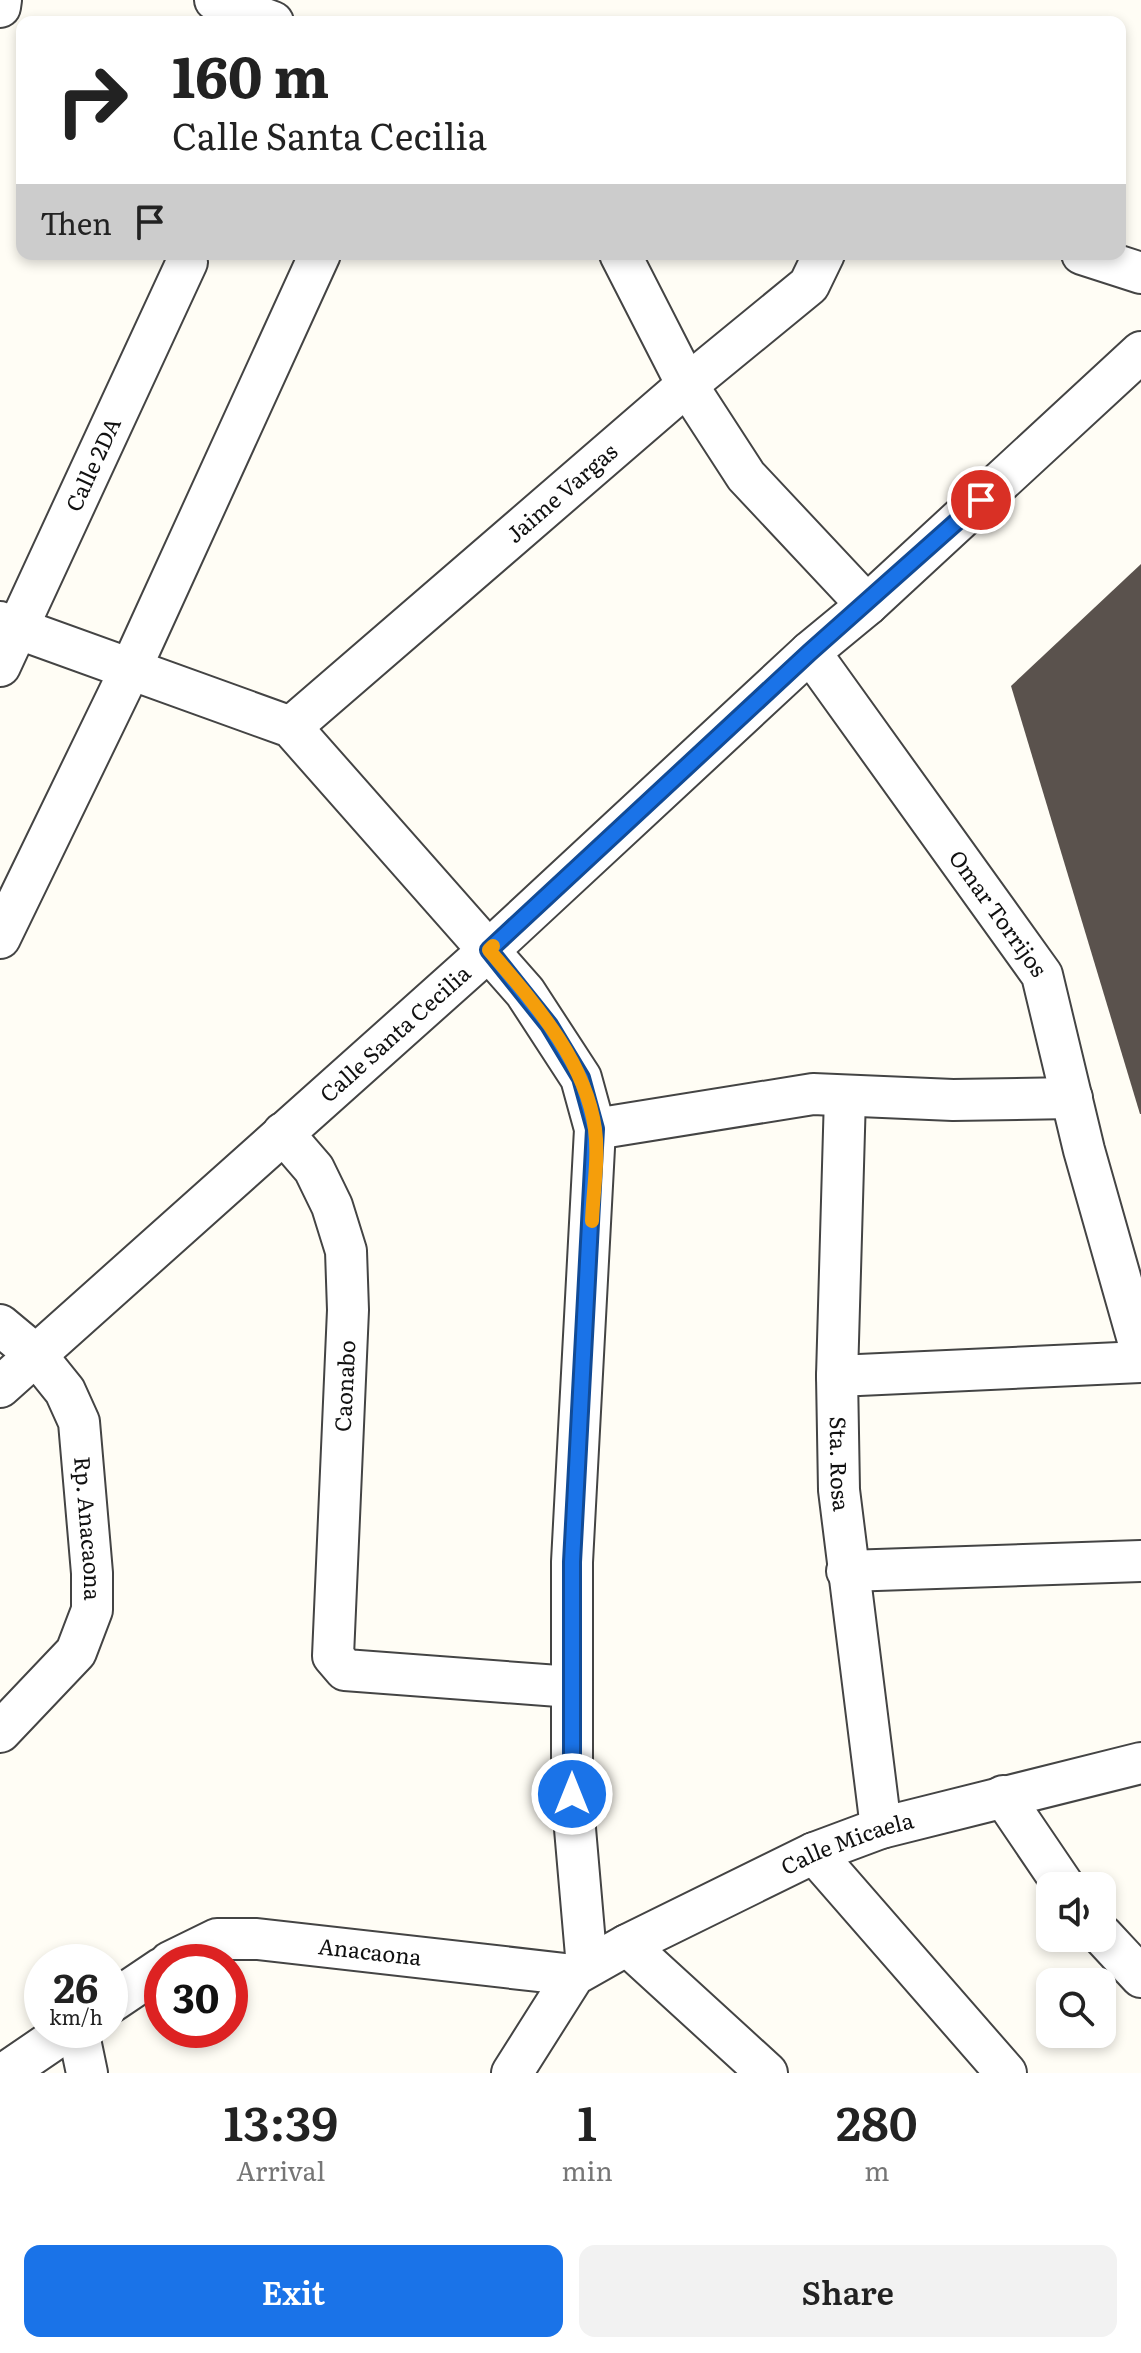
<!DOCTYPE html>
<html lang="en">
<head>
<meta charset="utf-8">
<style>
  :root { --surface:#fff; --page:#f2f2f2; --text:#222; --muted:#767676; --accent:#1a73e8 }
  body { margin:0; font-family:Literata,serif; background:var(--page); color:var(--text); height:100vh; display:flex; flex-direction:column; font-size:30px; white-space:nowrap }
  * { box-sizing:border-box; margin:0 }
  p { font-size:26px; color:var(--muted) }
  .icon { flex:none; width:44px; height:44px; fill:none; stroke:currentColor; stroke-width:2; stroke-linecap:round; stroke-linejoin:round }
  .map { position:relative; height:2073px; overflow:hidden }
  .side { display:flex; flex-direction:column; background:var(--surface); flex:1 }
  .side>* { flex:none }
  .guide { position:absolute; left:16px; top:16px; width:1110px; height:244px; border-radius:16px; box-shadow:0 4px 12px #0003; background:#fff; color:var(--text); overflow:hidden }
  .buttons { position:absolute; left:1036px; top:1872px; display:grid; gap:16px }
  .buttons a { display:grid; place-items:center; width:80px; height:80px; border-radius:16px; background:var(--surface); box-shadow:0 4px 12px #0003; font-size:40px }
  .speed { position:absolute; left:24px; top:1944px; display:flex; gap:16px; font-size:40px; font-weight:700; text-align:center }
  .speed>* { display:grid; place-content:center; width:104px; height:104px; border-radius:50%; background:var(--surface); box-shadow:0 4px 12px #0003; line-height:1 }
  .speed small { font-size:20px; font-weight:400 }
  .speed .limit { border:12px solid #d22; background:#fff; color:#111 }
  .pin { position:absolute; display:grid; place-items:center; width:68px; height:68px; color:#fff; margin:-34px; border:4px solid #fff; border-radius:50%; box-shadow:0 2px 8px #0007 }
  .me { position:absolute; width:88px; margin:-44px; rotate:0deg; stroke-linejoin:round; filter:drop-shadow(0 0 6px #0008) }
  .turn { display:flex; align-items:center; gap:28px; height:168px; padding:0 24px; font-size:36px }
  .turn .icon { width:104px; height:104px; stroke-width:2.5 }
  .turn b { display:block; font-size:56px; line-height:68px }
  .then { display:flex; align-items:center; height:76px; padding:0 24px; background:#0003; gap:16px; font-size:30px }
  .eta { display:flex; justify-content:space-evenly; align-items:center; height:136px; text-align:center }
  .eta b { font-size:48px; font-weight:600; line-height:56px }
  .cta { display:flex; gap:16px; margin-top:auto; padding:16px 24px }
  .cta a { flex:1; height:92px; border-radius:16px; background:var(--accent); color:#fff; font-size:32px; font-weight:600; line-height:92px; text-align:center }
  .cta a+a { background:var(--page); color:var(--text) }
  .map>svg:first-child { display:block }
  .building { fill:#5a524d }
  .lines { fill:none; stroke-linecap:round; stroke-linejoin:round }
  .minor-casing { stroke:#444; stroke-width:44 }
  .minor { stroke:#fff; stroke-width:40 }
  .route-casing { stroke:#114b97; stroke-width:20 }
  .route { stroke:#1a73e8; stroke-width:14 }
  .slow { stroke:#f59e0b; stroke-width:14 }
  .labels { text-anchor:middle; stroke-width:8; stroke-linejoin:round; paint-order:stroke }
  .street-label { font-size:22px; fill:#111; stroke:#fff }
</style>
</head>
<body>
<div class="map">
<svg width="1141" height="2073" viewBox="0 0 1141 2073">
  <rect width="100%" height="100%" fill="#fffdf5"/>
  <polygon class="building" points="1141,564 1141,1114 1140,1114 1011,686"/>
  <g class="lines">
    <defs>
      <g id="minor">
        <polyline points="215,0 273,22"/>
        <polyline points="0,7 1,0"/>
        <polyline points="620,254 687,385 746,476 867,605"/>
        <polyline points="1082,254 1141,273"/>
        <polyline points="0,622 291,727 525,992 581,1078 595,1129 572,1562 572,1794 587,1967"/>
        <path id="s1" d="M810,652L1042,975L1084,1150L1141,1351"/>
        <path id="s2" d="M0,666L187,262"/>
        <path id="s3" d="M291,727L687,385L809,285L824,254"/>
        <polyline points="0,938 131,668 320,254"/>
        <path id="s4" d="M845,1096L837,1376L839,1490L881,1828"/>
        <polyline points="595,1129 813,1094 953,1100 1072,1098"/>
        <polyline points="283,1133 314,1169 332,1206 346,1251 348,1310 333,1656 345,1670 572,1687"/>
        <path id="s5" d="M0,1325L36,1355L65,1391L79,1422L92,1573V1610L76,1652L0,1732"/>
        <polyline points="837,1376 1141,1362"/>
        <path id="s6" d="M0,1387L489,950L810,652L867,605L1141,352"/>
        <polyline points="847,1571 1141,1561"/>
        <polyline points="1003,1796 1064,1886"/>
        <polyline points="814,1853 1006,2073"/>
        <polyline points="1102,1935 1141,1977"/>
        <polyline points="627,1945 767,2073"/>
        <path id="s7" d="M170,1962L217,1939H257L574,1975"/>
        <polyline points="110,2003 162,1968"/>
        <polyline points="78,2030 87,2073"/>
        <polyline points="5,2073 68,2030"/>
        <path id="s8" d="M512,2073L574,1975L627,1945L814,1853L881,1828L1141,1763"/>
      </g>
    </defs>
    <use href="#minor" class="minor-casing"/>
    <use href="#minor" class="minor"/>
  </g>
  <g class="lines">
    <defs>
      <polyline id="route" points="572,1794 572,1562 595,1129 581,1078 549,1025 489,950 810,652 981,500"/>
    </defs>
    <use href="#route" class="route-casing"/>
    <use href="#route" class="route"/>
    <path class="slow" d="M493,946L489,950C533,1002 585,1059 595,1129C599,1158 593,1192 592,1221"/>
  </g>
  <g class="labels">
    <g class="street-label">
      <text dy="8" stroke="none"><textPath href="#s2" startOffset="222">Calle 2DA</textPath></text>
      <text dy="8" stroke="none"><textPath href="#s3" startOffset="358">Jaime Vargas</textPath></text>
      <text dy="8" stroke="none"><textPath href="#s1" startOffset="322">Omar Torrijos</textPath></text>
      <text dy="8" stroke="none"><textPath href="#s6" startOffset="530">Calle Santa Cecilia</textPath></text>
      <text transform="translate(345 1386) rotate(-87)" y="8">Caonabo</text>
      <text dy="8" stroke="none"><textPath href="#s4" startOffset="368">Sta. Rosa</textPath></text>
      <text dy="8" stroke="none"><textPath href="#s5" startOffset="234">Rp. Anacaona</textPath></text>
      <text dy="8" stroke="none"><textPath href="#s8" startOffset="420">Calle Micaela</textPath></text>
      <text dy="8" stroke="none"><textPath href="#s7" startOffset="206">Anacaona</textPath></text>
    </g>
  </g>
</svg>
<div class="buttons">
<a><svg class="icon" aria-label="sound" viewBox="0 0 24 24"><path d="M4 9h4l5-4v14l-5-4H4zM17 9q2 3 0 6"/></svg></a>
<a><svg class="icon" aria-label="search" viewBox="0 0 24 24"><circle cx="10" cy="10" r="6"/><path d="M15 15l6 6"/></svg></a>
</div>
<div class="speed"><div>26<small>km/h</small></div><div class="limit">30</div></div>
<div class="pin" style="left:981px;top:500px;background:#d93025"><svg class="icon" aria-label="arrive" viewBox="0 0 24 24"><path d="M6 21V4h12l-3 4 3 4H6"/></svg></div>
<svg class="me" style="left:572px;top:1794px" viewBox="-20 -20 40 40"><circle r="17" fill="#1a73e8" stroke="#fff" stroke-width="3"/><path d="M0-11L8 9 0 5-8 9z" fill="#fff"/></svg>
<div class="guide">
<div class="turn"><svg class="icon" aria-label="right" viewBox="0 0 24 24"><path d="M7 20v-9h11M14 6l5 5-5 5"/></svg><div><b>160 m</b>Calle Santa Cecilia</div></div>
<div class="then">Then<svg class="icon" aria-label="arrive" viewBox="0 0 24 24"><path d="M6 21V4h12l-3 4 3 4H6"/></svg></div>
</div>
</div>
<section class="side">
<div class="eta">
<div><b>13:39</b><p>Arrival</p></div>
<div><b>1</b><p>min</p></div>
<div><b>280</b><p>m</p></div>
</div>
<div class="cta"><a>Exit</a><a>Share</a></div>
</section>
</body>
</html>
